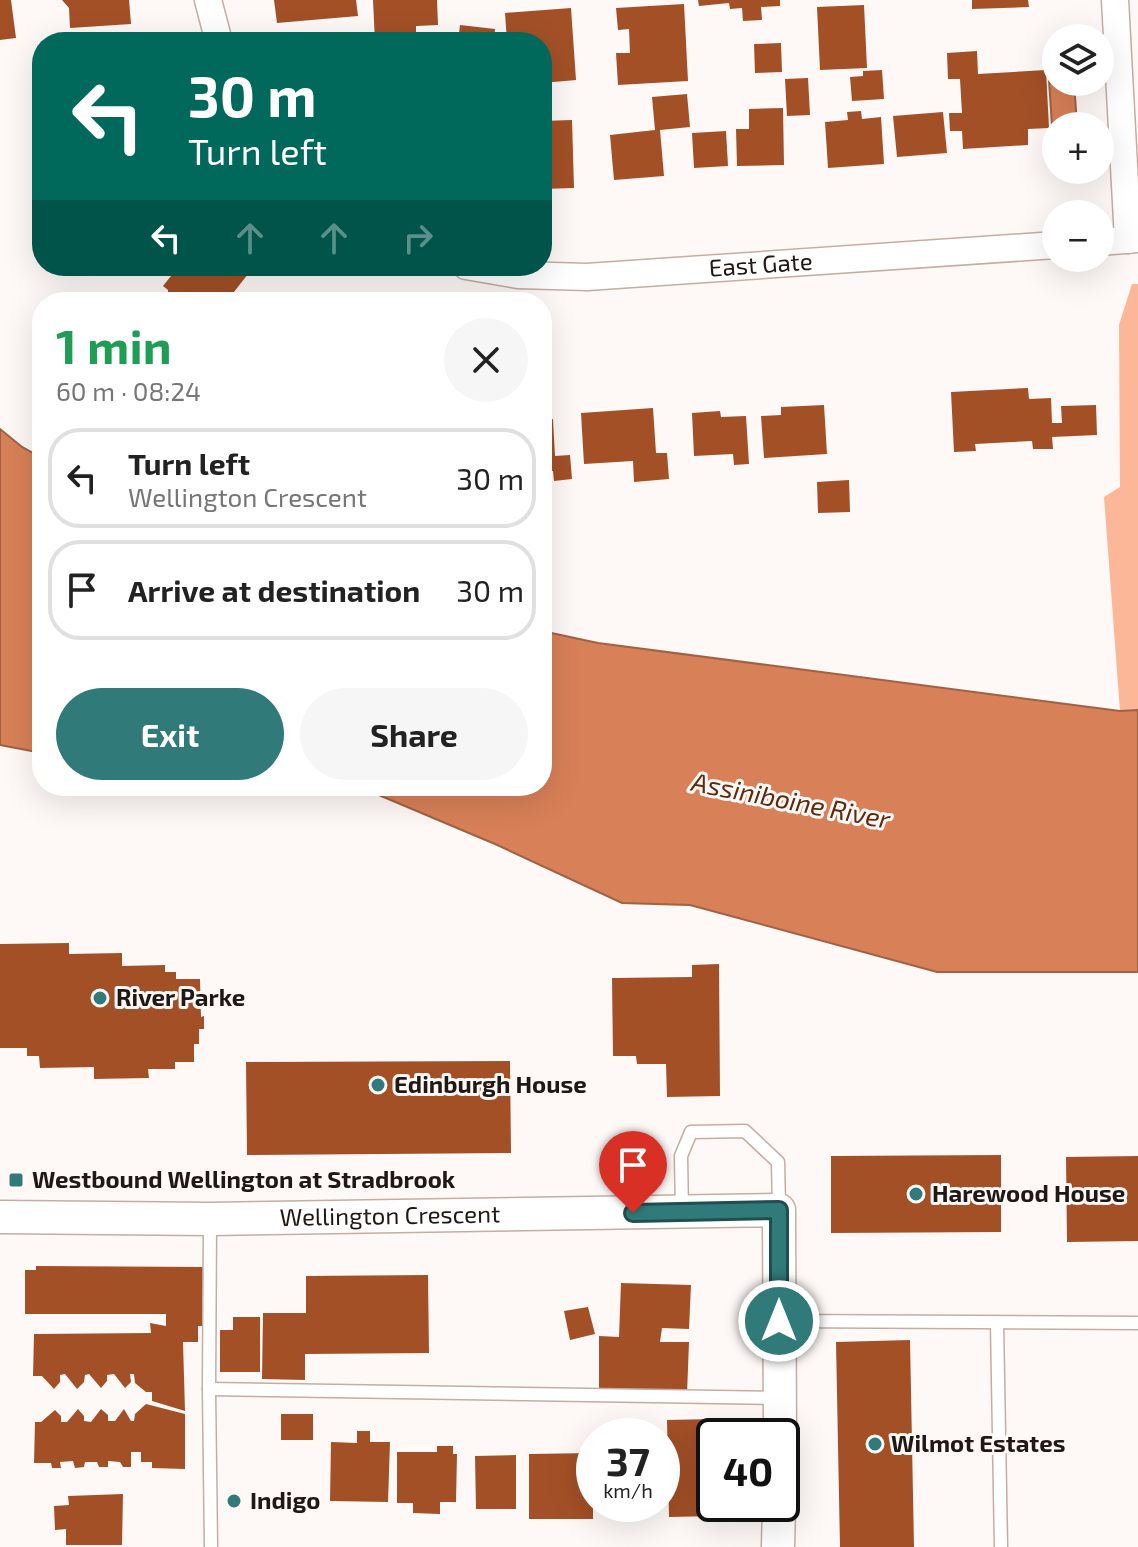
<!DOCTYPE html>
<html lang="en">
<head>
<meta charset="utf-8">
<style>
  :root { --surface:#fff; --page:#f6f6f6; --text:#222; --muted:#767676; --line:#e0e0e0; --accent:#317a7a }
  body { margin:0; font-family:"Exo 2",sans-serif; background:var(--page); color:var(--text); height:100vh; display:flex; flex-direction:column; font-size:30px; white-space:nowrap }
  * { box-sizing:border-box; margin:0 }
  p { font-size:26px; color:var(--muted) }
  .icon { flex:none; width:44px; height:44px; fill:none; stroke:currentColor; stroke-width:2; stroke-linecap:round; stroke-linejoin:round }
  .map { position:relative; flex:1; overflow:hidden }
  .side { position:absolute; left:32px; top:292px; width:520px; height:504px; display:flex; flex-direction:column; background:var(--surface); border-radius:32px; box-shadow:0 8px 32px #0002 }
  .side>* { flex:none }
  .banner { position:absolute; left:32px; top:32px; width:520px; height:244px; border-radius:32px; box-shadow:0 8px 32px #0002; background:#00695c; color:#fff; overflow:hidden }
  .tools { position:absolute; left:1042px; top:24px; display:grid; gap:16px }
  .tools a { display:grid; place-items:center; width:72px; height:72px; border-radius:50%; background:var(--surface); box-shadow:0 8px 32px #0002; font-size:40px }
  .speed { position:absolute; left:576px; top:1418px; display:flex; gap:16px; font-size:40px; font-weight:700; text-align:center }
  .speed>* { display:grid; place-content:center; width:104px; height:104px; border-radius:50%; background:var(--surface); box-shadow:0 8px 32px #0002; line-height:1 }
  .speed small { font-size:20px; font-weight:400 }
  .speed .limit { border:4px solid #111; border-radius:12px; background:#fff; color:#111 }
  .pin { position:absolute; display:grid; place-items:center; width:68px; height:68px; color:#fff; margin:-82px -34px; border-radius:50% 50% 50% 0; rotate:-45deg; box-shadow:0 0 8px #0007 }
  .pin .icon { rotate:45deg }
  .me { position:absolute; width:88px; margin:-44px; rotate:0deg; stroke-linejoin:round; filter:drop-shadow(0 0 6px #0008) }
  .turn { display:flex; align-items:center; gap:28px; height:168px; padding:0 24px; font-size:36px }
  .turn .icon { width:104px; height:104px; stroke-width:2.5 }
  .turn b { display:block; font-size:56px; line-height:68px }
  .lanes { display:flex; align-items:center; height:76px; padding:0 24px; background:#0003; justify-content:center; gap:40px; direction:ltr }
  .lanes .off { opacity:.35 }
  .round { display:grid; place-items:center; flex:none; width:84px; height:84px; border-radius:42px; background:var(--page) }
  .head { display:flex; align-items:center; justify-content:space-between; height:136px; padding:0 24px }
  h1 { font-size:48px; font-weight:700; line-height:60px; color:#1e9e55 }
  .button { display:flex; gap:16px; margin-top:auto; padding:16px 24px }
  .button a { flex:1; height:92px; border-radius:48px; background:var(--accent); color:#fff; font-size:32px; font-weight:700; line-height:92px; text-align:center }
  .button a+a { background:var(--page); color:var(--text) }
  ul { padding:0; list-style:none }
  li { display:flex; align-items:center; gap:24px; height:100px; margin:0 16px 12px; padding:0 8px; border:4px solid var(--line); border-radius:32px }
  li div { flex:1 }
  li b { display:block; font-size:30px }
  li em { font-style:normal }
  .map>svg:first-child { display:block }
  .green { fill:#fcb698 }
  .water { fill:#d88057; stroke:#a16143; stroke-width:2 }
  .building { fill:#a35027 }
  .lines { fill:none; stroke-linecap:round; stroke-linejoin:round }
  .service-casing { stroke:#c5ada3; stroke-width:15 }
  .minor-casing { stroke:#c5ada3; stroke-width:29 }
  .tertiary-casing { stroke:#c5ada3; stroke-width:35 }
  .service { stroke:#fff; stroke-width:12 }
  .minor { stroke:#fff; stroke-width:26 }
  .tertiary { stroke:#fff; stroke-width:32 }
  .route-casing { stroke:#204f4f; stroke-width:20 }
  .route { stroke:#317a7a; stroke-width:14 }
  .poi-dot { fill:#317a7a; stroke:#fef8f6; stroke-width:3 }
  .labels { text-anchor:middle; stroke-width:6; stroke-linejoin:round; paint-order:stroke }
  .street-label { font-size:24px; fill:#201814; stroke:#fef8f6 }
  .poi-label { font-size:24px; font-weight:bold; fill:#201814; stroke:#fef8f6; text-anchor:start }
  .water-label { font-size:26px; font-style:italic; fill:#61280a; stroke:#fef8f6 }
</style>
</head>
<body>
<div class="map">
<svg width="1138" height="1547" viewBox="0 0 1138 1547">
  <rect width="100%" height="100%" fill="#fef8f6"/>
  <polygon class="green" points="1132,284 1138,284 1138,710 1120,711 1104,497 1120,487 1119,325"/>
  <g class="water">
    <polygon points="1049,80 1074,82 1077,125 1052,126"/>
    <polygon points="0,429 22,447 42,458 42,753 0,745"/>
    <polygon points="542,631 598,643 1120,711 1138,710 1138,972 937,972 690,905 622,903 495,844 367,790 229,786 542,786"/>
  </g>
  <g class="building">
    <polygon points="0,0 11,0 16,38 0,40"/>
    <polygon points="62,0 129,0 131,24 70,28 69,8"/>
    <polygon points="274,0 356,0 358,16 277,23"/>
    <polygon points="373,0 437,0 438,25 416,26 416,42 375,42"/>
    <polygon points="698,0 780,0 780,6 761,7 762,20 743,21 742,8 730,9 729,3 699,6"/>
    <polygon points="972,0 1028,0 1029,7 972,9"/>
    <polygon points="684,4 688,81 618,85 616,53 630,53 629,29 618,30 616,8"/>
    <polygon points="864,5 867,68 820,70 817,7"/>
    <polygon points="571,8 576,80 542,83 542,42 507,42 505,13"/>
    <polygon points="460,25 495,29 494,42 458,42"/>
    <polygon points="781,43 782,72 755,73 754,44"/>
    <polygon points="977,51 978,74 1046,70 1049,128 1028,129 1028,145 963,149 962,131 950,131 949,113 962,113 960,79 948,79 947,53"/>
    <polygon points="882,70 884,99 852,101 850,77 863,76 863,71"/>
    <polygon points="808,78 810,115 787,116 785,79"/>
    <polygon points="687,94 690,127 660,130 664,176 614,180 610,135 655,130 652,97"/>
    <polygon points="783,108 784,165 737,166 736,129 749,129 749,109"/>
    <polygon points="861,111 862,119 881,117 884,164 828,168 825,122 848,120 847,112"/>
    <polygon points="943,112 947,153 897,157 893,116"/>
    <polygon points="572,120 574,188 542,189 542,121"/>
    <polygon points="726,131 728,166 694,168 692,133"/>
    <polygon points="179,266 249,266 252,269 226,302 180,302 182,300 174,301 168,296 168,290 163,286"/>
    <polygon points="1028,388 1029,399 1051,398 1052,423 1062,423 1061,406 1096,405 1097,435 1052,437 1053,449 1033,449 1032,441 975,444 976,451 954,452 951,392"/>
    <polygon points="824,405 827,454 764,458 761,416 781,415 781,407"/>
    <polygon points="653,408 656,453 667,453 669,479 634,482 633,461 584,464 581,413"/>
    <polygon points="720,411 721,417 746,416 749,464 734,465 733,454 694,456 692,413"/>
    <polygon points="553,419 555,456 570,455 572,479 554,481 553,471 542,471 542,420"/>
    <polygon points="849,480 850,512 818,513 817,482"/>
    <polygon points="69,943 69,954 122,953 122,966 165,965 165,972 176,972 176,979 200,979 201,1017 204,1016 204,1029 199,1029 199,1044 194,1044 194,1062 175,1062 175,1069 148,1069 149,1078 94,1079 94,1067 40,1068 39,1056 27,1056 27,1048 0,1048 0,944"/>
    <polygon points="719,964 720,1096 667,1097 666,1064 637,1064 636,1056 613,1056 612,978 692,977 692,965"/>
    <polygon points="510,1061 511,1153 247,1155 246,1062"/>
    <polygon points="1001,1155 1001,1232 831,1233 831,1156"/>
    <polygon points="1138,1156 1138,1241 1067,1242 1066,1157"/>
    <polygon points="36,1266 204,1267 204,1326 198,1326 198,1342 183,1342 185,1411 152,1401 152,1392 146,1392 135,1383 134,1374 130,1374 131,1382 125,1388 114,1374 107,1375 107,1381 101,1388 89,1374 85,1375 84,1382 77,1389 65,1374 60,1375 60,1382 54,1389 42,1376 33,1376 34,1334 151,1333 150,1323 166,1326 166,1314 25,1314 25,1270 36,1270"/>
    <polygon points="428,1275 429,1353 305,1354 305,1380 262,1379 263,1313 306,1313 306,1276"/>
    <polygon points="621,1283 691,1285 689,1329 662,1328 660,1342 689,1342 687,1394 599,1391 599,1336 619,1337"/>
    <polygon points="588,1307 595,1334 570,1340 564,1311"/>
    <polygon points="233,1317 260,1317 260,1372 220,1372 220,1330 233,1330"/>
    <polygon points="910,1340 914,1547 840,1547 836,1342"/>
    <polygon points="146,1404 185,1414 185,1469 152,1468 152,1462 141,1462 141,1452 131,1452 131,1467 123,1467 120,1462 108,1461 108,1467 99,1467 97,1462 85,1462 84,1467 75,1468 73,1461 60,1462 61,1468 52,1468 51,1463 34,1463 35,1422 41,1422 55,1410 61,1416 61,1422 67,1422 78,1409 84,1416 84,1421 91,1422 101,1409 108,1415 108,1421 115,1421 124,1409 131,1421 134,1421 135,1414"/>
    <rect x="281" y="1414" width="32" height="26"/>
    <polygon points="715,1419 714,1504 717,1504 717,1516 669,1517 667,1420"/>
    <polygon points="357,1431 370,1431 370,1442 390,1442 388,1502 330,1501 331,1442 357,1443"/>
    <polygon points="437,1446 453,1446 453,1454 457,1454 456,1502 440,1502 440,1514 413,1513 413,1503 397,1503 397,1452 437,1452"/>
    <polygon points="593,1453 593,1519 529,1519 529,1454"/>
    <polygon points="516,1455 516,1509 476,1509 475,1456"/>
    <polygon points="123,1494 122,1545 66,1545 66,1529 55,1530 54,1506 69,1505 68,1496"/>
  </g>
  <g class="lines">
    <defs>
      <g id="service">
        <polyline points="682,1211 681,1156 691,1132 745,1131 778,1162 779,1207"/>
        <polyline points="210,1222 209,1389 211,1547"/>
        <polyline points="781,1321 1138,1323"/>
        <polyline points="997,1323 1001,1547"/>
        <polyline points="209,1389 777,1398"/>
      </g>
      <g id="minor">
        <polyline points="208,0 219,42"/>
        <polyline points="1115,0 1128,240"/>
        <polyline points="1100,242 1138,239"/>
        <path id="s1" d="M466,266L518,275L587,277L1056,245"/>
      </g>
      <g id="tertiary">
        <path id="s2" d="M0,1217L210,1219L779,1210L780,1436"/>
        <polyline points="778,1547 779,1504"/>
      </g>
    </defs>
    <use href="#service" class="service-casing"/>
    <use href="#minor" class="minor-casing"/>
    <use href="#tertiary" class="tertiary-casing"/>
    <use href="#service" class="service"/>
    <use href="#minor" class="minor"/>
    <use href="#tertiary" class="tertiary"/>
  </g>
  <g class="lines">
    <defs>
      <polyline id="route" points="633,1213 779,1210 779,1321"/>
    </defs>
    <use href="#route" class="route-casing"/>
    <use href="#route" class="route"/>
  </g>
  <g class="poi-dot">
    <circle cx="100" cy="998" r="8"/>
    <circle cx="378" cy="1085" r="8"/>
    <rect x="8" y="1172" width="16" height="16" rx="4"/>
    <circle cx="916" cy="1194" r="8"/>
    <circle cx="875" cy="1444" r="8"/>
    <circle cx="234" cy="1501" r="8"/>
  </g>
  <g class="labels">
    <g class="street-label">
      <text dy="8" stroke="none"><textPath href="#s1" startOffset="296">East Gate</textPath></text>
      <text dy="8" stroke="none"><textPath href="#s2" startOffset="390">Wellington Crescent</textPath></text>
    </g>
    <g class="poi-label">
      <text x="116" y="1006">River Parke</text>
      <text x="394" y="1093">Edinburgh House</text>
      <text x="32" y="1188">Westbound Wellington at Stradbrook</text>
      <text x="932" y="1202">Harewood House</text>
      <text x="891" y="1452">Wilmot Estates</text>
      <text x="250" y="1509">Indigo</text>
    </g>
    <g class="water-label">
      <text transform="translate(791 801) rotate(11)" y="9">Assiniboine River</text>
    </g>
  </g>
</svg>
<div class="tools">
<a><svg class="icon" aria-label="layers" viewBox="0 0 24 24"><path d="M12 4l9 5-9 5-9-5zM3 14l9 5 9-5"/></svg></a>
<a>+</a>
<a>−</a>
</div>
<div class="speed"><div>37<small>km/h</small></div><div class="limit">40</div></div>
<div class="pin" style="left:633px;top:1213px;background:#d93025"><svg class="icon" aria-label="arrive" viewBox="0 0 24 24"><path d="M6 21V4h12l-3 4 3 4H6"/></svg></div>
<svg class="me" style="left:779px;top:1321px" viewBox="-20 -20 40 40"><circle r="17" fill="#317a7a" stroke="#fff" stroke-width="3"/><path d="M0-11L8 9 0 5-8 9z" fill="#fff"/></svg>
<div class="banner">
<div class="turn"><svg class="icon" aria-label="left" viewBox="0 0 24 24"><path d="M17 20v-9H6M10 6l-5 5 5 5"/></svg><div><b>30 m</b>Turn left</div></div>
<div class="lanes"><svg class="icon" aria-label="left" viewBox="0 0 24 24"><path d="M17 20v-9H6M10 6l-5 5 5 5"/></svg><svg class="icon off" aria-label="ahead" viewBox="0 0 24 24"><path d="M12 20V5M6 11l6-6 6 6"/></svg><svg class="icon off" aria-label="ahead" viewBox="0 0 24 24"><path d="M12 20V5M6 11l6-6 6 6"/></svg><svg class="icon off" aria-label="right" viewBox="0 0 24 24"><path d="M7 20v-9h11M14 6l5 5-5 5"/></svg></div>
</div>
<section class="side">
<div class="head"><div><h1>1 min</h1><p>60 m · 08:24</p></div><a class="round"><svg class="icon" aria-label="close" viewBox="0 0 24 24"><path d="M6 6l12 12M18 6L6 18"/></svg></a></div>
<ul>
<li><svg class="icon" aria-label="left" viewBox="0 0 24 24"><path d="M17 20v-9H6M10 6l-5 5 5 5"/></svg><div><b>Turn left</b><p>Wellington Crescent</p></div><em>30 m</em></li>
<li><svg class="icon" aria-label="arrive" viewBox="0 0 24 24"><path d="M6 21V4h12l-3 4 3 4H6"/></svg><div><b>Arrive at destination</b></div><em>30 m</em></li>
</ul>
<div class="button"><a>Exit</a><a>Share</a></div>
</section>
</div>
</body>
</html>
